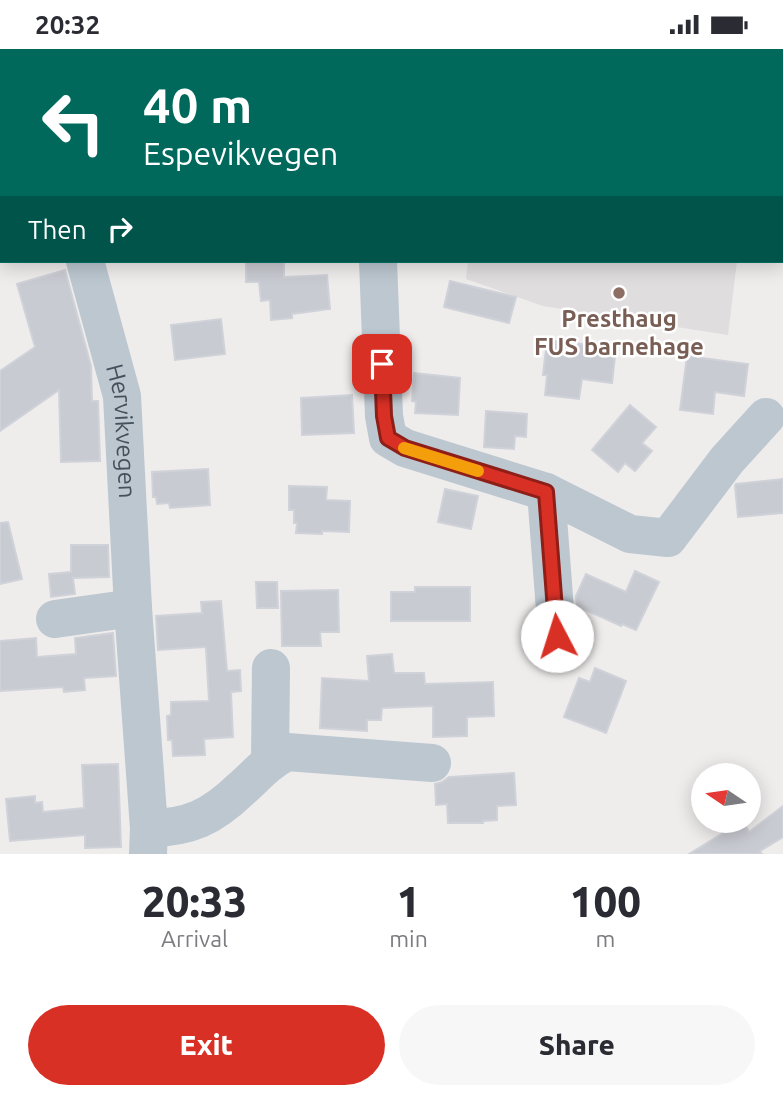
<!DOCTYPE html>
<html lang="en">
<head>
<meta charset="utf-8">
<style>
  :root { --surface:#fff; --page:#f7f7f7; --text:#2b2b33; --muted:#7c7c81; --accent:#d93025 }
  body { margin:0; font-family:Ubuntu,sans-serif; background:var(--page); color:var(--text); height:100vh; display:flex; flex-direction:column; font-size:26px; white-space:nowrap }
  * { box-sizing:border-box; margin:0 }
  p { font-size:23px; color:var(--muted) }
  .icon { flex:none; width:38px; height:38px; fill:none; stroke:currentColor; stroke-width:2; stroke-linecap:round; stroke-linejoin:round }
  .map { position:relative; height:805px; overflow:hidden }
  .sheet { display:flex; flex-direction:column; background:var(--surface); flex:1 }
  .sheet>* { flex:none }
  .banner { position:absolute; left:0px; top:0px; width:784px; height:214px; box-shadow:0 4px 18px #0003; background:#00695c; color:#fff; overflow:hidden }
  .needle { width:46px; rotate:283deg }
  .fabs { position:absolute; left:691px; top:714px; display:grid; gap:14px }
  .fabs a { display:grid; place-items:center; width:70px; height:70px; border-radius:50%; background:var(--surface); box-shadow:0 4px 18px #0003; font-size:35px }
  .pin { position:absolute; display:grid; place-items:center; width:60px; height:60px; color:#fff; margin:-30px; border-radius:14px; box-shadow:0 4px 10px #0006 }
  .me { position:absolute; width:77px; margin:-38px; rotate:355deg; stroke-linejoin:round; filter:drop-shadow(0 0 5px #0008) }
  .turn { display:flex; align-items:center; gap:24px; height:147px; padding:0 28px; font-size:32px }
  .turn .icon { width:91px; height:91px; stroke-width:2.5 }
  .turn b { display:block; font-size:49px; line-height:60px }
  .then { display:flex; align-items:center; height:66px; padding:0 28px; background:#0003; gap:14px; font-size:26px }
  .eta { display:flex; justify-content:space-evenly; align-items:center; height:119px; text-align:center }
  .eta b { font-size:42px; font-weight:800; line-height:49px }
  .primary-button { display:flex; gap:14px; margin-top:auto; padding:14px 28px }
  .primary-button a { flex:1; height:80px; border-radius:42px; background:var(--accent); color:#fff; font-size:28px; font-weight:800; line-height:80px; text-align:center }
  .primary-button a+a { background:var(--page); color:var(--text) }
  .status { display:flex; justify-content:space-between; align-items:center; height:49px; padding:0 35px; background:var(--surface); direction:ltr }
  .status svg { height:19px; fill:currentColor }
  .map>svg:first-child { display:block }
  .education { fill:#e0ddde }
  .building { fill:#c9cbd2; stroke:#d0d2d9; stroke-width:2 }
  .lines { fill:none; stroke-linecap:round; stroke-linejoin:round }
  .minor { stroke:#bcc7d0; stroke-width:38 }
  .major { stroke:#aabcce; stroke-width:38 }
  .route-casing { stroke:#8d1f18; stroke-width:18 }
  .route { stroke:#d93025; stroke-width:12 }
  .slow { stroke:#f59e0b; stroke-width:12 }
  .education-dot { fill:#8d6e63; stroke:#fff; stroke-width:2.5 }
  .labels { text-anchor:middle; stroke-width:5; stroke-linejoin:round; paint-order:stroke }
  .education-label { font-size:24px; font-weight:bold; fill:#785e54; stroke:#fff }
  .street-label { font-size:24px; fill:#44505b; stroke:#fff }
</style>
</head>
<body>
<div class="status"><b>20:32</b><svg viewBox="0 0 49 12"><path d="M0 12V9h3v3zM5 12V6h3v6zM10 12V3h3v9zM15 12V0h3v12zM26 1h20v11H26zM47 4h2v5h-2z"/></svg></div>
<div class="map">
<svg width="783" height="805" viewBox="0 0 783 805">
  <rect width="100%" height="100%" fill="#efecec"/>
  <polygon class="education" points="468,212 737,212 728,286 543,257 466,230"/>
  <g class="building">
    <polygon points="246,212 284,212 284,228 327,226 330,260 292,265 292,269 271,271 270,251 261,252 259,233 246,233"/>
    <polygon points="65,221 91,317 92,352 98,352 100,412 61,413 59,341 0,382 0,322 35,298 17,235"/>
    <polygon points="450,232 516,248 509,274 444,258"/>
    <polygon points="221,270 225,305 175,311 171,276"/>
    <polygon points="547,291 616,299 612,334 582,330 579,350 545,346 547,326 543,326"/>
    <polygon points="687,307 748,315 744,347 715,343 713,365 680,361"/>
    <polygon points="414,324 460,329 458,366 415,364 416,353 412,352"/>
    <polygon points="352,346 354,384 302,386 301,349"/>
    <polygon points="630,356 656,378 642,394 652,402 635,422 625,414 618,423 592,401"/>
    <polygon points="486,362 527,365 526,388 515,387 514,400 484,398"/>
    <polygon points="208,420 210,456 170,459 169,454 157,455 156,448 153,448 152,423"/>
    <polygon points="783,430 783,464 738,468 735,437 736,435"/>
    <polygon points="289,437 327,438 326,451 350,452 349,483 322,482 322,485 296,484 297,474 294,474 294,461 289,461"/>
    <polygon points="445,440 478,447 471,480 438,473"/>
    <polygon points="8,473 22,530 0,535 0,474"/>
    <polygon points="71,496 108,496 109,528 73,529 75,545 51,548 49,525 71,523"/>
    <polygon points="635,522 659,533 636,581 622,575 621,577 577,557 576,547 586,525 626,543"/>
    <polygon points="256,533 277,533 278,559 257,559"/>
    <polygon points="415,538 470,538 470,572 391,572 391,543 415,543"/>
    <polygon points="338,541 339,583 320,583 321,597 282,597 281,542"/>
    <polygon points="221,552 227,622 240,621 241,642 231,643 233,688 204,690 205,706 173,707 172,691 168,691 167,667 171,666 171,653 209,652 206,599 205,598 158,601 156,567 202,564 201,553"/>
    <polygon points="113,584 116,627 84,629 85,641 64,643 63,638 0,642 0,592 36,589 37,608 76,605 75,589"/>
    <polygon points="392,605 394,624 424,624 425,635 493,633 494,667 467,668 467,687 433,688 433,657 382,659 381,671 367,671 367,682 320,679 322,629 369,632 367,607"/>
    <polygon points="595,619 626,632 606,684 564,668 579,629 590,633"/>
    <polygon points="118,715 121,798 85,799 85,786 10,792 6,750 35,747 35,754 42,753 43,763 84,759 82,716"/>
    <polygon points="514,724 516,756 497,757 497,771 483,772 483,774 448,774 447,755 436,756 435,735 442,733 449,728"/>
    <polygon points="783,757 783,788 760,802 762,805 689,805 743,772 749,783"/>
  </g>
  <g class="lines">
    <g class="minor">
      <polyline points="163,0 167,2"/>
      <polyline points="364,0 364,2"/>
      <polyline points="782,106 783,106"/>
      <path id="s1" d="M85,212L122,347L133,559L149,779L148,805"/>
      <polyline points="378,212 384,367 388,389 405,399 546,443 630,485 668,489 727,411 766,368"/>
      <polyline points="546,443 557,587"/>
      <polyline points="55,570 133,559"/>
      <polyline points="270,711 271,619"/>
      <path d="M149,779C189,779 212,768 241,740C258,725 266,714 287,703L432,714"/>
    </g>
    <g class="major">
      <polyline points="72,2 73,0"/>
      <polyline points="0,159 2,156"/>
    </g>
  </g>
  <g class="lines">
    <defs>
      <polyline id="route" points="382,315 384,367 388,389 405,399 546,443 557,587"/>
    </defs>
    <use href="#route" class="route-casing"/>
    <use href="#route" class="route"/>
    <polyline class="slow" points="404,399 478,422"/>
  </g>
  <circle class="education-dot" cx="619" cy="244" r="7"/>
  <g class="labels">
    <g class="education-label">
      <text x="619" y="278">Presthaug<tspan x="619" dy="28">FUS barnehage</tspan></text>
    </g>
    <g class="street-label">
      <text dy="8" stroke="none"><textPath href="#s1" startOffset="175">Hervikvegen</textPath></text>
    </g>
  </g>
</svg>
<div class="fabs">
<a><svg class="needle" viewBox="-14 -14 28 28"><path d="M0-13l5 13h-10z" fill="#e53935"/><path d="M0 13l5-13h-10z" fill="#7c7c81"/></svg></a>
</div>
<div class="pin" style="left:382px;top:315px;background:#d93025"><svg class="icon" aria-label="arrive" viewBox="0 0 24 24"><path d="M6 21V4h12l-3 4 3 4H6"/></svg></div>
<svg class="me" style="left:557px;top:587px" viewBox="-20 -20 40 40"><circle r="19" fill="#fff"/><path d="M0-13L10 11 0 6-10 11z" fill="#d93025"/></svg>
<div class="banner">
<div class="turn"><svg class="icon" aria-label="left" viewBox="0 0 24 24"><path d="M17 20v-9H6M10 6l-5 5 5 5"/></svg><div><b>40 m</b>Espevikvegen</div></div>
<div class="then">Then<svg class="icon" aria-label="right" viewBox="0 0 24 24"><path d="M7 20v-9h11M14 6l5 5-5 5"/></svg></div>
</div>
</div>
<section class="sheet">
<div class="eta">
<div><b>20:33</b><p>Arrival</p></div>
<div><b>1</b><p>min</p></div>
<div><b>100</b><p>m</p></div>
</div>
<div class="primary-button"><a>Exit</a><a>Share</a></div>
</section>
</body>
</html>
